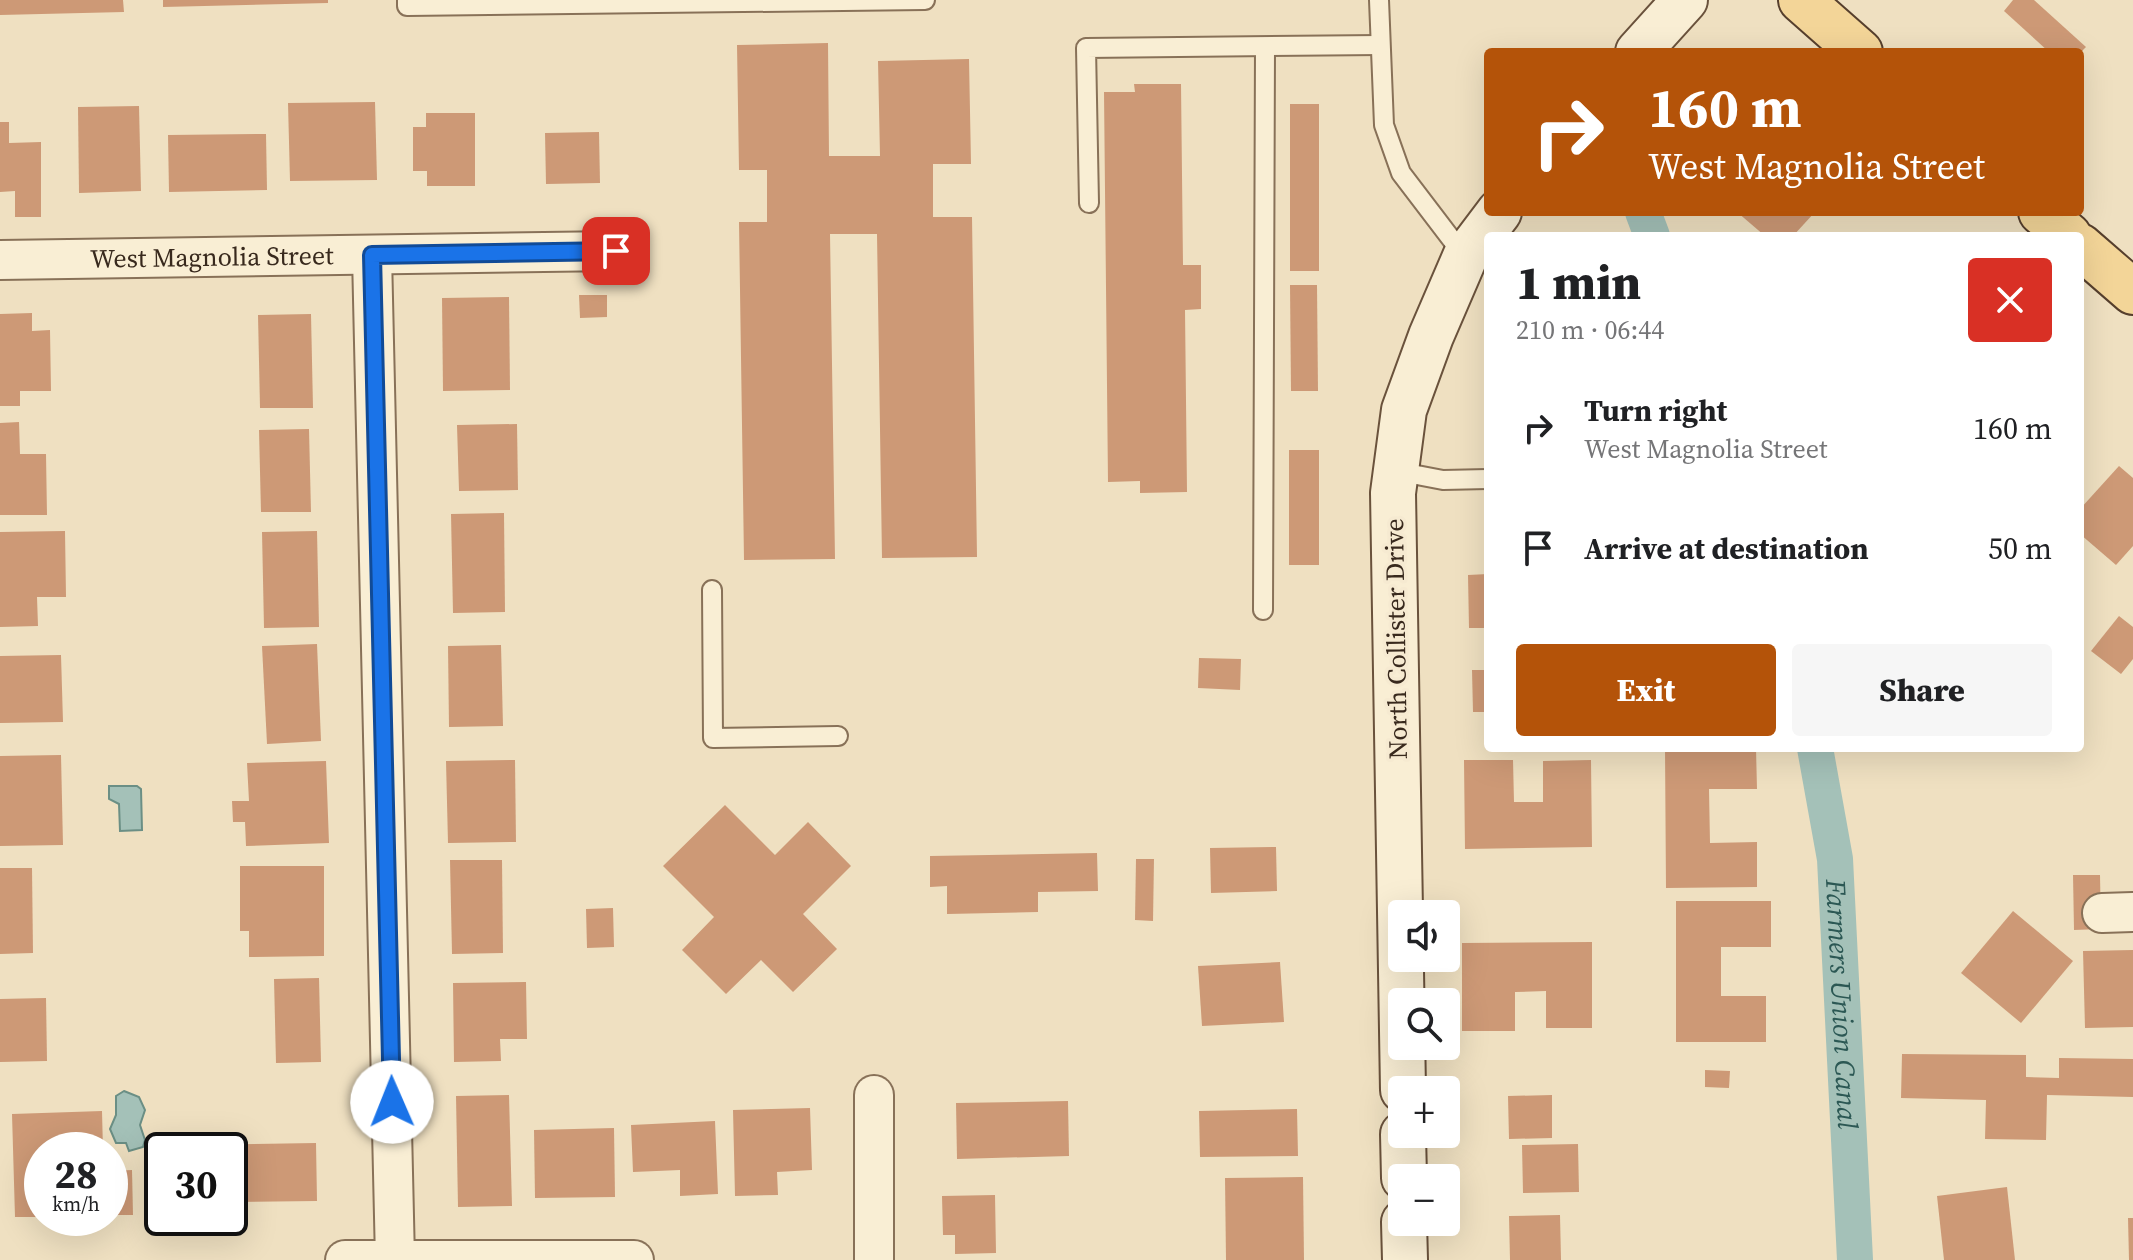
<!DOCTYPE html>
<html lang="en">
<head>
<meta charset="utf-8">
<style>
  :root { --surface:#fff; --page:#f6f6f6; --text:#202124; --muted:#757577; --accent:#b45309 }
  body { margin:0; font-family:"Source Serif 4",serif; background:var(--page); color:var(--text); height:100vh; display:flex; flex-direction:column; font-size:30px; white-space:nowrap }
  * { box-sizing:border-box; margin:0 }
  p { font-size:26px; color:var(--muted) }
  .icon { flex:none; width:44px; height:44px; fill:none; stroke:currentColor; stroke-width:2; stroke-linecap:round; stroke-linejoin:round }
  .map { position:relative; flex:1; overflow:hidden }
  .sheet { position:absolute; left:1484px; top:232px; width:600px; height:520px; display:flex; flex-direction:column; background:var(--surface); border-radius:8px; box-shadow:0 8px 32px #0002 }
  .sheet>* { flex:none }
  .guide { position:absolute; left:1484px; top:48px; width:600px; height:168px; border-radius:8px; box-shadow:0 8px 32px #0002; background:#b45309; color:#fff; overflow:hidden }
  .buttons { position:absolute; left:1388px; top:900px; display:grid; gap:16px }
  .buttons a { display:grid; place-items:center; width:72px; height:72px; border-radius:8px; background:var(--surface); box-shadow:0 8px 32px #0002; font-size:40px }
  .speed { position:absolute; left:24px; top:1132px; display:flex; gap:16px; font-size:40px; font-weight:700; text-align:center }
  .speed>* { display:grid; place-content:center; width:104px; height:104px; border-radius:50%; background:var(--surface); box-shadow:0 8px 32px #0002; line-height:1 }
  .speed small { font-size:20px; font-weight:400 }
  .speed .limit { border:4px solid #111; border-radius:12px; background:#fff; color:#111 }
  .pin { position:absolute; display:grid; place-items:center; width:68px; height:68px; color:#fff; margin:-34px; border-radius:16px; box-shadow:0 4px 12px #0006 }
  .me { position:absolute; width:88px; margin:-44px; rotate:359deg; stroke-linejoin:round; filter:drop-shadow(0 0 6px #0008) }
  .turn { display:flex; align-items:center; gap:28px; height:168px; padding:0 32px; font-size:36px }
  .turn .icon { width:104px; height:104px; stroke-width:2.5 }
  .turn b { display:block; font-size:56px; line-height:68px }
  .round { display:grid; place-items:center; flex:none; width:84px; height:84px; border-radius:8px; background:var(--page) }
  .headline { display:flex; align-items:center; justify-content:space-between; height:136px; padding:0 32px }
  h1 { font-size:48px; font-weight:800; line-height:60px }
  .action { display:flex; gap:16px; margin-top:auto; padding:16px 32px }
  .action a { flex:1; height:92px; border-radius:8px; background:var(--accent); color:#fff; font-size:32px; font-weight:800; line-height:92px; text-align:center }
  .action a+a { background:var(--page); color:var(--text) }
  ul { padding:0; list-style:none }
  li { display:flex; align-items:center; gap:24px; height:120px; padding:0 32px }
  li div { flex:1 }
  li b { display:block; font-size:30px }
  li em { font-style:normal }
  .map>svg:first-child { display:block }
  .water { fill:#a4c1b8; stroke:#6b8f85; stroke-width:2 }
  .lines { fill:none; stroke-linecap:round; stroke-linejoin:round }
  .canal { stroke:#a4c1b8; stroke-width:36 }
  .building { fill:#cd9976 }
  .lane-casing { stroke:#887158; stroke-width:22 }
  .street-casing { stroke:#887158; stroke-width:42 }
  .secondary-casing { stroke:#6a523c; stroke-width:48 }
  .primary-casing { stroke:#563f2d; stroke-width:48 }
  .lane { stroke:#f9eed4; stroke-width:18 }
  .street { stroke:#f9eed4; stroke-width:38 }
  .secondary { stroke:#f9eed4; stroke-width:44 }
  .primary { stroke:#f3d598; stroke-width:44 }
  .route-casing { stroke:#114b97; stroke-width:20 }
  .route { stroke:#1a73e8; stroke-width:14 }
  .labels { text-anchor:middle; stroke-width:7; stroke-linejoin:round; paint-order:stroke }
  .street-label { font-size:26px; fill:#38291d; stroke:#f6ead1 }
  .water-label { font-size:28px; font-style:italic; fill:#2c5854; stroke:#f6ead1 }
</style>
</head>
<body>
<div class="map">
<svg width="2133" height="1260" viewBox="0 0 2133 1260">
  <rect width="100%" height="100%" fill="#efe0c1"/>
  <g class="water">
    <polygon points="109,786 137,786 141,789 142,830 120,831 119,804 109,799"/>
    <polygon points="124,1091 139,1097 145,1110 140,1125 145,1140 143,1147 129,1151 126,1143 116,1143 110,1129 116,1115 116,1096"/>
  </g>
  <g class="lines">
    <g class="canal">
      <polyline points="1643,212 1652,236"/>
      <path id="s1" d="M1815,748L1835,859L1855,1260"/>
    </g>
  </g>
  <g class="building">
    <polygon points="0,0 123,0 124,12 0,15"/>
    <polygon points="163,0 328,0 328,3 163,7"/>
    <polygon points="2013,0 2034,0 2086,47 2081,52 2049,52 2004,11"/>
    <polygon points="828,43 829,156 880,156 878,61 969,59 971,164 933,164 933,217 972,217 977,557 882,558 877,234 830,234 835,559 744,560 739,222 767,222 767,170 739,170 737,45"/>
    <polygon points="1134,84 1181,84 1183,265 1201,265 1201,309 1185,310 1187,492 1140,493 1140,481 1108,482 1104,92 1135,92"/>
    <polygon points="375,102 377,180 290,181 288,103"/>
    <rect x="1290" y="104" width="29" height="167"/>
    <polygon points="139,106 141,191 79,193 78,107"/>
    <polygon points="426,113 475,113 475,186 427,186 427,171 413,171 413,127 426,127"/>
    <polygon points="0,122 9,122 9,143 41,142 41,217 15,217 15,191 0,192"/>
    <polygon points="599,132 600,183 546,184 545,133"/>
    <polygon points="266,134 267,190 169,192 168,135"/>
    <polygon points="1737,212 1815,212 1793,236 1765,236"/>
    <polygon points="1290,285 1317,285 1318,391 1291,391"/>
    <polygon points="579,295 607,295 607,317 580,318"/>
    <polygon points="509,297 510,390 443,391 442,298"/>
    <polygon points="32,313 32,331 50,330 51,391 20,391 20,406 0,406 0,314"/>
    <polygon points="311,314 313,408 260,408 258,315"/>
    <polygon points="19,422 20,454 46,454 47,515 0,515 0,423"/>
    <polygon points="517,424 518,490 459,491 457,425"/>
    <polygon points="309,429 311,512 261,512 259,430"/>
    <rect x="1289" y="450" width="30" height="115"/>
    <polygon points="2119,466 2133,478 2133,546 2116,565 2080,534 2080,509"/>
    <polygon points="504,513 505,612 453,613 451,514"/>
    <polygon points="65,531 66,597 37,597 38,626 0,627 0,532"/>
    <polygon points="317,531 319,627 264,628 262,532"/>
    <polygon points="1488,574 1488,628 1469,628 1468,575"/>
    <polygon points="2119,616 2133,627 2133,659 2121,674 2091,651"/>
    <polygon points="317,644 321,741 267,744 262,646"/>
    <polygon points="501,645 503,726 449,727 448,646"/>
    <polygon points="61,655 63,722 0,723 0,656"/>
    <polygon points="1199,658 1241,659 1240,690 1198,688"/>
    <polygon points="1472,670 1488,670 1488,712 1473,712"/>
    <polygon points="1665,748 1756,748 1757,789 1709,789 1710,843 1757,842 1757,887 1666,888"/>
    <polygon points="61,755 63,845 0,846 0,756"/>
    <polygon points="515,760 516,842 448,843 446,761"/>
    <polygon points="1464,760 1513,760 1514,802 1543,802 1543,761 1591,760 1592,847 1465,849"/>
    <polygon points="326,761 329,843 246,846 245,822 233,822 232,801 249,801 247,763"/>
    <polygon points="725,805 775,855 808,822 851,866 803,914 837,949 793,992 761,960 726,994 682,950 714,917 663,866"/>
    <polygon points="1276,847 1277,891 1211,893 1210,848"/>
    <polygon points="1097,853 1098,891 1038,892 1038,912 947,914 947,886 930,887 930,856"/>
    <polygon points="1136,859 1154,859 1153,921 1135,920"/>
    <polygon points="450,860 502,860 503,953 452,954"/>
    <polygon points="240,866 324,866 324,956 249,957 249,931 240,931"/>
    <polygon points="0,868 32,868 33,953 0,954"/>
    <polygon points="2073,875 2100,875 2101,929 2074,930"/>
    <polygon points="1676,901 1771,901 1771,947 1721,947 1721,996 1766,996 1766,1042 1676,1042"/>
    <polygon points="613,908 614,947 587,948 586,909"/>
    <polygon points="2013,911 2073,961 2021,1023 1961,973"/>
    <polygon points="1592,942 1592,1028 1546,1028 1546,991 1515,992 1515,1031 1462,1031 1462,943"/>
    <polygon points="2133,950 2133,1027 2085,1028 2083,951"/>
    <polygon points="1280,962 1284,1022 1202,1026 1198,966"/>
    <polygon points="319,978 321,1062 276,1063 274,979"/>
    <polygon points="526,982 527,1039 500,1039 501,1061 454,1062 453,983"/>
    <polygon points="46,998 47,1061 0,1062 0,999"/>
    <polygon points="1902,1054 2026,1055 2026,1077 2059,1078 2059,1058 2133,1059 2133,1097 2047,1095 2046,1140 1985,1139 1986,1100 1901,1098"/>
    <polygon points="1705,1070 1730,1071 1729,1088 1705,1087"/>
    <polygon points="509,1095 512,1206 458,1207 456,1096"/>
    <polygon points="1552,1095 1552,1138 1509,1139 1508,1096"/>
    <polygon points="1068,1101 1069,1156 957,1159 956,1103"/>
    <polygon points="810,1108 812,1170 777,1172 778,1195 735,1196 733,1110"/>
    <polygon points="1297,1109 1298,1156 1200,1157 1199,1111"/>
    <polygon points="102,1111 103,1150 42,1150 42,1217 15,1217 12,1114"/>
    <polygon points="715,1121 718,1194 680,1196 680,1170 633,1172 631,1125"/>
    <polygon points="614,1128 615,1197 535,1198 534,1130"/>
    <polygon points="316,1143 317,1201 230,1202 230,1150 183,1150 183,1145"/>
    <polygon points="1578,1144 1579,1192 1523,1193 1522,1145"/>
    <polygon points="132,1170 133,1215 110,1215 110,1171"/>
    <polygon points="1303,1177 1304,1260 1226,1260 1225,1178"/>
    <polygon points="2007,1187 2015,1260 1944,1260 1937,1196"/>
    <polygon points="995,1195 996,1253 955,1254 955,1235 943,1235 942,1196"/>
    <polygon points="1560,1215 1561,1260 1510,1260 1509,1216"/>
    <polygon points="2128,1218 2133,1218 2133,1260 2129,1260"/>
  </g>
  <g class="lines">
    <defs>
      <g id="lane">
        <polyline points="407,0 407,6 925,0"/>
        <polyline points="1379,0 1384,125 1401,173 1465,257"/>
        <polyline points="1089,203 1086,48 1380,45"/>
        <polyline points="1396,471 1443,480 1488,479"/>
        <polyline points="712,590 713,738 838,736"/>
        <polyline points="1263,610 1265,47"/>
      </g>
      <g id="street">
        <polyline points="372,255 395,1260"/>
        <path id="s2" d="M0,260L616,251"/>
        <polyline points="2102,913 2133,912"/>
        <polyline points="874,1095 874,1260"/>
        <polyline points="345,1260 634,1260"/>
      </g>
      <g id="secondary">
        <polyline points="1638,52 1685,0"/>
        <polyline points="1403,1090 1393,493 1404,410 1431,336 1465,257 1499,212"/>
        <polyline points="1403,1134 1404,1178"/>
        <polyline points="1404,1222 1405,1260"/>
      </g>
      <g id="primary">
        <polyline points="1801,0 1860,52"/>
        <polyline points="2041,212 2069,236"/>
        <polyline points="2080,246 2133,292"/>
      </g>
    </defs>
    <use href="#lane" class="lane-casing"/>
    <use href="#street" class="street-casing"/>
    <use href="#secondary" class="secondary-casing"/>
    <use href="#primary" class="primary-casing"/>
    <use href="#lane" class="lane"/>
    <use href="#street" class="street"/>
    <use href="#secondary" class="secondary"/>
    <use href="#primary" class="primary"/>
  </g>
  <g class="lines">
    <defs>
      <polyline id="route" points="392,1102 372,255 616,251"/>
    </defs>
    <use href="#route" class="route-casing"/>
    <use href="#route" class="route"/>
  </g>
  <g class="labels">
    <g class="street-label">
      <text dy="9" stroke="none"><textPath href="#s2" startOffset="212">West Magnolia Street</textPath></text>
      <text transform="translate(1396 639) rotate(-91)" y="9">North Collister Drive</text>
    </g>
    <g class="water-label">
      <text dy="10" stroke="none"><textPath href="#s1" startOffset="258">Farmers Union Canal</textPath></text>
    </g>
  </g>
</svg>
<div class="buttons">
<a><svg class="icon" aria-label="sound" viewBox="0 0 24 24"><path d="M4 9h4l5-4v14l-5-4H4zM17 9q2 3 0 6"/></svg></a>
<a><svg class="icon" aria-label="search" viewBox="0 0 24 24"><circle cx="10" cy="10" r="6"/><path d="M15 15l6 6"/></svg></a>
<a>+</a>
<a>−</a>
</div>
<div class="speed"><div>28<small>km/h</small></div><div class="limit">30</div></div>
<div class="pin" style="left:616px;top:251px;background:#d93025"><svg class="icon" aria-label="arrive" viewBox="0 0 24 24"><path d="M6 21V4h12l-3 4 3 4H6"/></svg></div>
<svg class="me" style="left:392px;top:1102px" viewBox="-20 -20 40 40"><circle r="19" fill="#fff"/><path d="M0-13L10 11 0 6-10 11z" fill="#1a73e8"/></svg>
<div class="guide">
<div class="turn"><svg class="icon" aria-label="right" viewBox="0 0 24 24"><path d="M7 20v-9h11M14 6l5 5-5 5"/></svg><div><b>160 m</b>West Magnolia Street</div></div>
</div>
<section class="sheet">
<div class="headline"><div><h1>1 min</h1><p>210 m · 06:44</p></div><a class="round" style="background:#d93025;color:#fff"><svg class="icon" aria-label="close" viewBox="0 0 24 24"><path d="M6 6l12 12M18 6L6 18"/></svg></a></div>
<ul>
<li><svg class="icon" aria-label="right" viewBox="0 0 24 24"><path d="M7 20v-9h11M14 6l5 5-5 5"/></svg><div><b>Turn right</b><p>West Magnolia Street</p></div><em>160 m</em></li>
<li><svg class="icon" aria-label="arrive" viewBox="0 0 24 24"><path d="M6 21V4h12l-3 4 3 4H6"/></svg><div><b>Arrive at destination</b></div><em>50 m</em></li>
</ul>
<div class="action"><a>Exit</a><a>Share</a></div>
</section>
</div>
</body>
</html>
